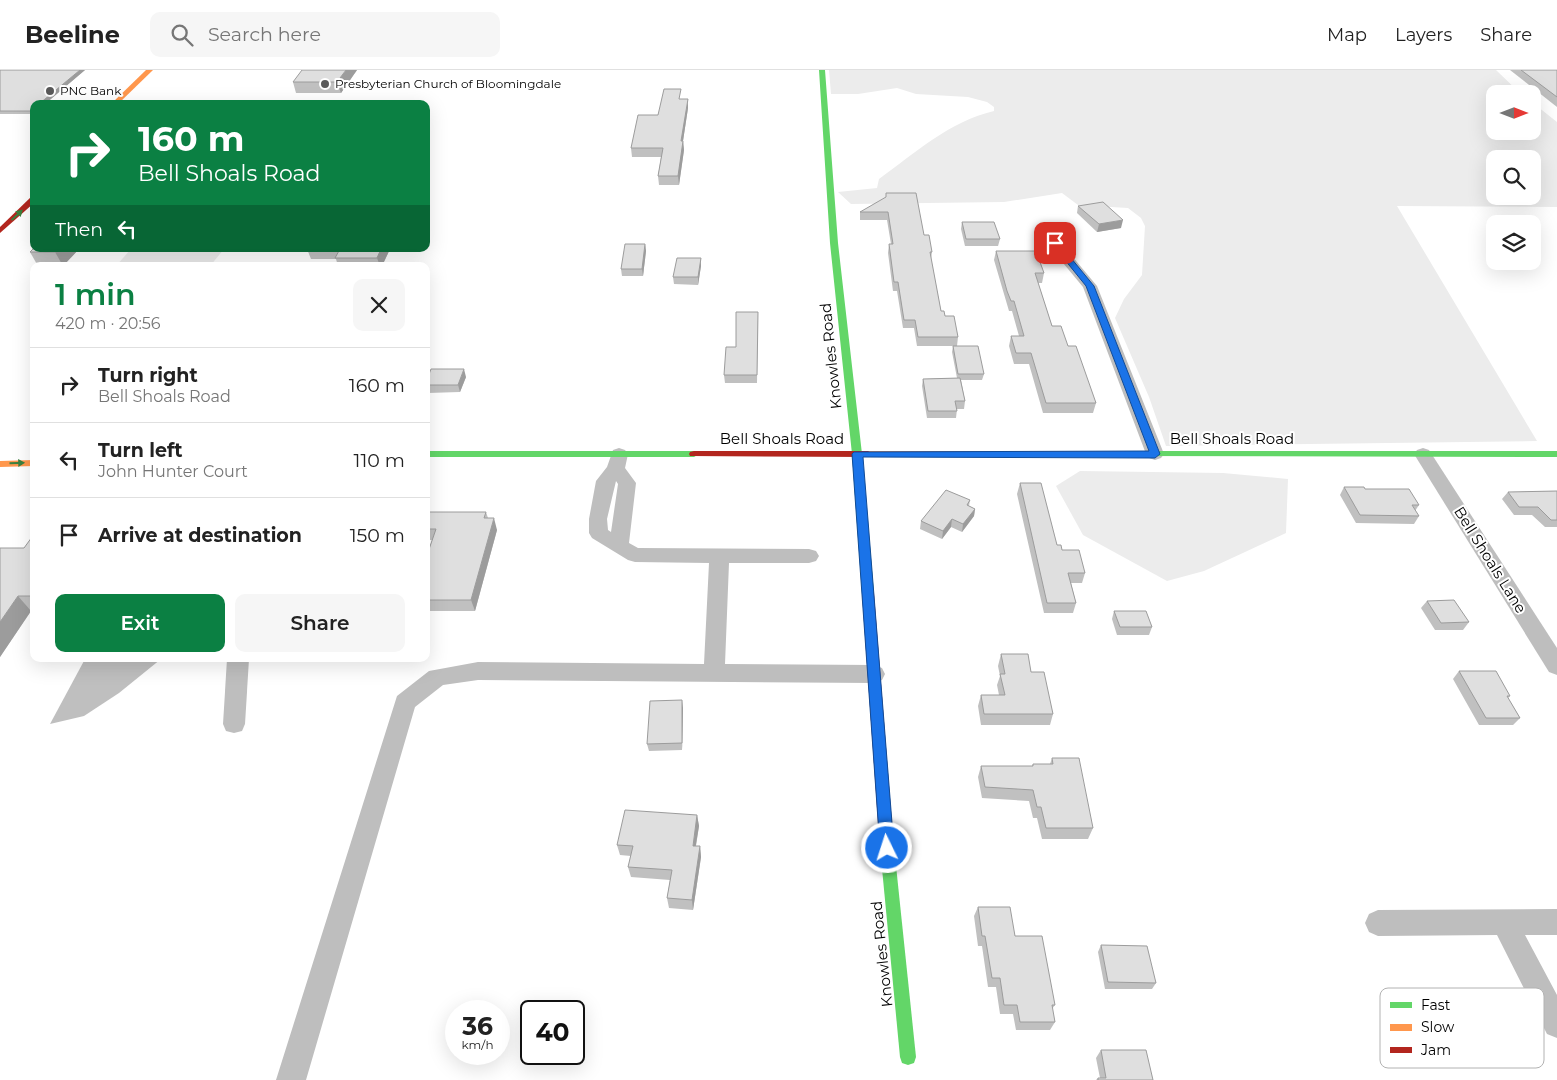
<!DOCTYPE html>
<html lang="en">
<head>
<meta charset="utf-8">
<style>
  :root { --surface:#fff; --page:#f6f6f6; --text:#222; --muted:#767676; --line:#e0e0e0; --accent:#0b8043 }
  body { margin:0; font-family:Montserrat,sans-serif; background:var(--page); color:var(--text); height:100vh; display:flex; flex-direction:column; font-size:19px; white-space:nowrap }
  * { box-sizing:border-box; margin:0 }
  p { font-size:16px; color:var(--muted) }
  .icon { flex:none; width:28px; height:28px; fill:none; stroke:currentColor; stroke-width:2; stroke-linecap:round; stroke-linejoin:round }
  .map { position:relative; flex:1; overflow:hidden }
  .panel { position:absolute; left:30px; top:192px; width:400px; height:400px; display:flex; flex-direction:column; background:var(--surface); border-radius:10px; box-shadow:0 5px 20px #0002 }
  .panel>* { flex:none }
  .banner { position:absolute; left:30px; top:30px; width:400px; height:152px; border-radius:10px; box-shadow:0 5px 20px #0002; background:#0b8043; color:#fff; overflow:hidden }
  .needle { width:32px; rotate:90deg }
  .buttons { position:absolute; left:1486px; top:15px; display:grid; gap:10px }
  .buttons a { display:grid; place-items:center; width:55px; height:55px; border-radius:10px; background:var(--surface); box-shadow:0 5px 20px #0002; font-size:25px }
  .speed { position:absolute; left:445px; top:930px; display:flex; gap:10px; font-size:25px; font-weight:700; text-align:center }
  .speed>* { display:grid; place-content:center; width:65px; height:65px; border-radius:50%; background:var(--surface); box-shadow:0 5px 20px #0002; line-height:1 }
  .speed small { font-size:12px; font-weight:400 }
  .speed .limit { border:2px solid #111; border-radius:8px; background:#fff; color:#111 }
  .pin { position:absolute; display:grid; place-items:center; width:42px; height:42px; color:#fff; margin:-21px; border-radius:10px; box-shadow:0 2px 8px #0006 }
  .me { position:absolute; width:55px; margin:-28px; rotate:356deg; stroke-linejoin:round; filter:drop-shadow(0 0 4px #0008) }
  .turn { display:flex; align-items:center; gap:18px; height:105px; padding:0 25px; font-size:22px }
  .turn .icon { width:65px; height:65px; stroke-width:2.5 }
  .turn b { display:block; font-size:35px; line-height:42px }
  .then { display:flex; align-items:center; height:48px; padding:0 25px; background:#0003; gap:10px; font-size:19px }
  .round { display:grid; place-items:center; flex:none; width:52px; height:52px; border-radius:10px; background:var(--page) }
  .overview { display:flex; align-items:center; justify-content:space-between; height:85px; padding:0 25px }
  h1 { font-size:30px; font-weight:600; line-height:38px; color:var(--accent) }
  .primary-button { display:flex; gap:10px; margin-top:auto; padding:10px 25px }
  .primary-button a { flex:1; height:58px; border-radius:10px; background:var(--accent); color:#fff; font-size:20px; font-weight:600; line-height:58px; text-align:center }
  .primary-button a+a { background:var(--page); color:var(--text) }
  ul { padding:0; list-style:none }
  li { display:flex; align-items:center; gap:15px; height:75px; padding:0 25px; border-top:1px solid var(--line) }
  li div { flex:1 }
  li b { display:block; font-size:19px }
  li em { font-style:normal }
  header { display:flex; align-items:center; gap:30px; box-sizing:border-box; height:70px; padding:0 25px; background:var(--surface); border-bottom:1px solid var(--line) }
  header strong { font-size:24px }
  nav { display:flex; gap:28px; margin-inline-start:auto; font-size:18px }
  .search { width:350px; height:45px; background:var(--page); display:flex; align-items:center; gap:12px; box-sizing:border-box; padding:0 18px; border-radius:10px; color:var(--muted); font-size:19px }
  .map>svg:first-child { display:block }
  .green { fill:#ececec; fill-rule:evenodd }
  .water { fill:#bfbfbf }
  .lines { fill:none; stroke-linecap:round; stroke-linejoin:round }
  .street { fill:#bebebe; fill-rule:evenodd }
  .fast { fill:#63d668; fill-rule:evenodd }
  .slow { fill:#ff974d; fill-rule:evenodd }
  .jam { fill:#b3261e; fill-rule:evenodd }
  .wall { fill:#c0c0c0 }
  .shaded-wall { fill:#9c9c9c }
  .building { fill:#dfdfdf; stroke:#9c9c9c }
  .oneway { fill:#3b803e }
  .route { fill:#1a73e8; stroke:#114b97 }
  .poi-dot { fill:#595959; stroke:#fff; stroke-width:2 }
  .labels { text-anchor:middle; stroke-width:4; stroke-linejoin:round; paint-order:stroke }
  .far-poi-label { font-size:12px; fill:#000; stroke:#fff; text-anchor:start }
  .street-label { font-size:15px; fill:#000; stroke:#fff }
  .key { fill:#fff; stroke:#b2b2b2; stroke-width:1 }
  .key-label { font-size:14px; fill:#000 }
</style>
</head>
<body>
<header>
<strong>Beeline</strong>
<div class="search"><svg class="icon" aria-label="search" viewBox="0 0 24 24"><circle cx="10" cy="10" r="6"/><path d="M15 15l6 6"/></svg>Search here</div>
<nav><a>Map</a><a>Layers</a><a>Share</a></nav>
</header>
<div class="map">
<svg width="1557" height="1010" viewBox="0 0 1557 1010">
  <rect width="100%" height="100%" fill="#fff"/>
  <g class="green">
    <path d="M829,0H1496L1521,24H1495V61H1532L1533,33L1557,52V137L1397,136L1537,371L1166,376L1149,327L1115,248L1124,229L1142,205L1145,156L1141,148L1128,138L1078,135L1062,123L1004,132L851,134L838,122L877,118L879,109C915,83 950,51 994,41V37L987,32L968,27L916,24L897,18L858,24H831ZM1495,89H1532V126H1495Z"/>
    <polygon points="131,179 224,179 210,196 116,196"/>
    <polygon points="1080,401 1223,403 1288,409 1286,463 1204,501 1167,511 1083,465 1056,416"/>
  </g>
  <polygon class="water" points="85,589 161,589 119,623 84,646 50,654"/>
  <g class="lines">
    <g class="street">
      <polygon points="1046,160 1051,161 1097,216 1164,384 1161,388 1155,390 1149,388 1146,384 1083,217 1039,164"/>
      <path d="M619,378L625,380L628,384L625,398L636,413L629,473L638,478L809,479L816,481L819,486L816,491L809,493H729L725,594L874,595L882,598L885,604L882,610L874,613L478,610L443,615L415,637L306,1010H276L397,626L429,601L478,592L704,594L709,493L635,492L628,490L592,468L589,463V449L596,411L607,397L613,380ZM616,411L618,414L611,462L608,460L607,449Z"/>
      <polygon points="1423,378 1429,380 1557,578 1557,605 1549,602 1414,384 1417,380"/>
      <polygon points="227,589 249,589 245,654 242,661 234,663 226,661 223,654"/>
      <polygon points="1557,839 1557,865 1525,865 1557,925 1557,968 1547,964 1497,865 1378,866 1369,862 1365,853 1369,844 1378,840"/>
    </g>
    <g class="fast">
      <polygon points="819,0 825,0 838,173 862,384 874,523 872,526 864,526 862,523 852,384 830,173"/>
      <polygon points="426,381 694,381 699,384 694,387 426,387"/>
      <polygon points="1129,381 1557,381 1557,387 1125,386 1124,384 1125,382"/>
      <polygon points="886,761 891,763 893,767 916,987 914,993 908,995 902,993 900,987 879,767 881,763"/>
    </g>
    <g class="slow">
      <polygon points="146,0 153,0 118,34 111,34"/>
      <polygon points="868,381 1129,381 1134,384 1129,387 864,386 863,384 864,382"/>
      <polygon points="34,390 34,396 0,397 0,391"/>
    </g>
    <g class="jam">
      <polygon points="31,127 34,127 34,133 0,163 0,157"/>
      <polygon points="694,381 868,381 873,384 868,387 690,386 689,384 690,382"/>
      <polygon points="868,519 872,520 874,523 893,767 891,771 886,773 881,771 879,767 862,523 864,520"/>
    </g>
  </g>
  <g class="wall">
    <polygon points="0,0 85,0 45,34 34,34 33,44 0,44"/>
    <polygon points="357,0 341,23 296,23 293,12"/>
    <polygon points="1510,0 1557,0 1557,37"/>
    <polygon points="681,29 688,38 683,71 684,80 679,115 659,115 658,106 661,87 632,87 631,78 658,45"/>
    <polygon points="886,123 924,165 932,182 931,189 941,241 958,267 957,276 984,304 982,310 961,310 965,331 964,339 957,339 956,348 927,348 922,316 923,309 957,308 952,282 953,276 917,276 914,258 903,258 897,221 893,221 888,183 889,174 891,174 887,150 860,150 860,142 886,128"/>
    <polygon points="1078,136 1121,158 1097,162 1077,143"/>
    <polygon points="962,152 1000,169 998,176 965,176 961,159"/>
    <polygon points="645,174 646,181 643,206 622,206 621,199"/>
    <polygon points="34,179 79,179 63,196 38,196 30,182"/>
    <polygon points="307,179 390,179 382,196 338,196 336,189 311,189"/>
    <polygon points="996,181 1044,203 1042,213 1038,213 1052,256 1068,276 1096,333 1093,343 1043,343 1029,294 1014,294 1009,276 1011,266 1019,266 1012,241 1009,241 994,190"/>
    <polygon points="701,188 701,196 698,215 674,214 673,207"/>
    <polygon points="758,242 757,313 725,313 724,305 736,277"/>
    <polygon points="466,307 460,322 428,323 426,318 426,312"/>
    <polygon points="1020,413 1057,475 1085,503 1082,513 1071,513 1076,533 1073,543 1044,543 1017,424"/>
    <polygon points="1344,417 1365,419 1419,435 1415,441 1419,446 1414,454 1356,453 1340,425"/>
    <polygon points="1557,421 1557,457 1545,457 1532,445 1514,445 1502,429 1508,422"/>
    <polygon points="970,430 969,436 975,439 974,446 962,462 951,457 942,469 920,459 921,451"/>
    <polygon points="426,442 486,442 488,448 497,460 475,541 426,541 426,488 432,470 426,470"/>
    <polygon points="34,467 34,541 31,541 0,587 0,478 24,478"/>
    <polygon points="1427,531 1469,552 1463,560 1435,560 1421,538"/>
    <polygon points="1114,541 1152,557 1149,565 1117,565 1112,549"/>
    <polygon points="1001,584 1031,602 1053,644 1050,655 981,655 978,636 981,625 999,625 997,615 1000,606 998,596"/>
    <polygon points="1459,601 1510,626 1508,628 1520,648 1513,655 1479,655 1453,609"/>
    <polygon points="683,638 682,680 649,681 647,674"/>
    <polygon points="1052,688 1093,758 1088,769 1042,769 1037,748 1033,748 1029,731 982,728 978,707 981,696 1032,696 1033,694 1050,694"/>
    <polygon points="697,745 699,756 696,776 700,776 701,787 693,840 669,838 667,828 670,810 631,807 628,797 631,786 620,785 617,775"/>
    <polygon points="978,837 1015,866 1055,935 1052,939 1055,952 1050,960 1016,960 1013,944 1000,944 996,917 988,917 982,876 978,876 974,846"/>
    <polygon points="1101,875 1156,913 1152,919 1105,919 1098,882"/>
    <polygon points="1101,980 1153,1010 1096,1010 1098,1008 1100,1008 1096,988"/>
  </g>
  <g class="shaded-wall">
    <polygon points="80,0 85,0 45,34 39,34"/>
    <polygon points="346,0 357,0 341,23 337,12"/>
    <polygon points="688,29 688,38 683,71 684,80 679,115 678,106 681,71"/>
    <polygon points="34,38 34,43 33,44 31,41"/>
    <polygon points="1123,150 1121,158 1097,162 1099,154"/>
    <polygon points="645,174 646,181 643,206 642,199"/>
    <polygon points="58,179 79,179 63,196 55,182"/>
    <polygon points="381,179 390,179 382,196 380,196 377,188"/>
    <polygon points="701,188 701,196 698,215 698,207"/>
    <polygon points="464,299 466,307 460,322 458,315"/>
    <polygon points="975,439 974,446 962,462 963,454"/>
    <polygon points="494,448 497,460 475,541 471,530"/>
    <polygon points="952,449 951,457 942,469 943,461"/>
    <polygon points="18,526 31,541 0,587 0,552"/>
    <polygon points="682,630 683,638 682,680"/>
    <polygon points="697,745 699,756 694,786 693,776"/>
    <polygon points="700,776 701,787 693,840 692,830"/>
  </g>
  <g class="building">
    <polygon points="0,0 80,0 39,34 34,34 34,38 31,41 0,41"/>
    <polygon points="302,0 346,0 337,12 293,12"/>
    <polygon points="1521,0 1557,0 1557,27"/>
    <polygon points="664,19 681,19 679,29 688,29 681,71 683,71 678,106 658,106 663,78 631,78 638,45 658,45"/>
    <polygon points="886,123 916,123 924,165 929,165 932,182 930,182 941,241 944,241 945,246 954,246 958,267 918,267 915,250 904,250 898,212 894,212 889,174 893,174 888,142 860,142 886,127"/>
    <polygon points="1103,132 1123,150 1099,154 1078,136"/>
    <polygon points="962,152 994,152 1000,169 966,169"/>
    <polygon points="625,174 645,174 642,199 621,199"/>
    <polygon points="34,178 34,179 58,179 55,182 30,182"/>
    <polygon points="340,179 381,179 377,188 335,188"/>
    <polygon points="996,181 1036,181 1044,203 1035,203 1052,256 1061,256 1068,276 1076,276 1096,333 1046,333 1031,283 1016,283 1011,266 1024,266 1014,231 1011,231 1007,221"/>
    <polygon points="677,188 701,188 698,207 673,207"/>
    <polygon points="736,242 758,242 757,305 724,305 726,277 736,277"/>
    <polygon points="953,276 978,276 984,304 958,304"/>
    <polygon points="431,299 464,299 458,315 426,315 426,312"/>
    <polygon points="960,308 965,331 955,331 957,341 928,341 923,309"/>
    <polygon points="1020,413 1041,413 1057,475 1061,475 1062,480 1079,480 1085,503 1068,503 1076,533 1047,533"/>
    <polygon points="1344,417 1364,417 1365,419 1409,419 1419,435 1412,435 1419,446 1360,445"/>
    <polygon points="946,420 970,430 967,435 975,439 963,454 952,449 943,461 921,451"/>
    <polygon points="1557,421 1557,450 1551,450 1538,437 1519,437 1508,422"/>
    <polygon points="426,442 486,442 484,448 494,448 471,530 426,530 426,488 436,459 426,459"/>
    <polygon points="32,467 34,467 34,526 18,526 0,552 0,478 24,478"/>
    <polygon points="1454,530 1469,552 1441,553 1427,531"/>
    <polygon points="1114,541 1146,541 1152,557 1120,557"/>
    <polygon points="1001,584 1028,584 1031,602 1044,602 1053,644 984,644 981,625 1005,625 1000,604 1005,604"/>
    <polygon points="1459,601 1496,601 1510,626 1507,626 1520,648 1486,648"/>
    <polygon points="682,630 682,673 647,674 650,631"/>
    <polygon points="1052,688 1079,688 1093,758 1046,758 1041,737 1037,737 1033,720 985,717 981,696 1033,696 1033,694 1053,694"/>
    <polygon points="625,740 697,745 693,776 700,776 692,830 667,828 672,800 628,797 633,776 617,775"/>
    <polygon points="978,837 1010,837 1015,866 1042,866 1055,935 1052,935 1055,952 1020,952 1017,935 1004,935 1000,908 992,908 985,866 982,866"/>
    <polygon points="1101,875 1147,876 1156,913 1108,912"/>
    <polygon points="1101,980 1146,980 1153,1010 1098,1010 1098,1008 1106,1008"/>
  </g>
  <defs><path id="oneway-solid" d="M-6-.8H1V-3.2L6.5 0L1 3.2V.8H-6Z" transform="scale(1.25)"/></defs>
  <g class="oneway">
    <use href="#oneway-solid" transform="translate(17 145) rotate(-43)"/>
    <use href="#oneway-solid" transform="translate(17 393) rotate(-2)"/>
  </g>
  <polygon class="route" points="1052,171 1057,171 1094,216 1160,384 1155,388 863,387 894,778 892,783 887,785 882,783 880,778 852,384 854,382 1149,381 1086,216 1052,174"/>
  <g class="poi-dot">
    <circle cx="325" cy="14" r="5"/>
    <circle cx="50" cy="21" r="5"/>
  </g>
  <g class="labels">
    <g class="far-poi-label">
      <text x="335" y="18">Presbyterian Church of Bloomingdale</text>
      <text x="60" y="25">PNC Bank</text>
    </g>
    <g class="street-label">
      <text transform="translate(831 286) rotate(-96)" y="5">Knowles Road</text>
      <text x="782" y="374">Bell Shoals Road</text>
      <text x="1232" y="374">Bell Shoals Road</text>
      <text transform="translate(1490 490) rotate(58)" y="5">Bell Shoals Lane</text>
      <text transform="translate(882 884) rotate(-96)" y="5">Knowles Road</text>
    </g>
  </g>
  <rect x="1380" y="918" width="164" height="80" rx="8" class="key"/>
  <rect x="1390" y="932" width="22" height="6" fill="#63d668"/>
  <rect x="1390" y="954" width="22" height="7" fill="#ff974d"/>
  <rect x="1390" y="977" width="22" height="6" fill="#b3261e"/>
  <g class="key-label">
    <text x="1421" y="940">Fast</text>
    <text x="1421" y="962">Slow</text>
    <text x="1421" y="985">Jam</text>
  </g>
</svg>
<div class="buttons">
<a><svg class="needle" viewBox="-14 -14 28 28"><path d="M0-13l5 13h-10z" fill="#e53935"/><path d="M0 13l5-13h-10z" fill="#767676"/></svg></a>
<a><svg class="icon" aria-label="search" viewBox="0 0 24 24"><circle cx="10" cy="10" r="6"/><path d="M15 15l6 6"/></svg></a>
<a><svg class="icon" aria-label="layers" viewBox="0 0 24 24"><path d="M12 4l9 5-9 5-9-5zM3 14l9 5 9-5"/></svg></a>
</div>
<div class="speed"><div>36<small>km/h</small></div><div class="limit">40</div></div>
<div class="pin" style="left:1055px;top:173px;background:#d93025"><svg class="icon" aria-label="arrive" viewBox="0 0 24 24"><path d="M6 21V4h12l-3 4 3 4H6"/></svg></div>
<svg class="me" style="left:887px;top:778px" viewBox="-20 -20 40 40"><circle r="17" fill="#1a73e8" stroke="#fff" stroke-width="3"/><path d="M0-11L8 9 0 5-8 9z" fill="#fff"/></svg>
<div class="banner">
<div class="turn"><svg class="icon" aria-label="right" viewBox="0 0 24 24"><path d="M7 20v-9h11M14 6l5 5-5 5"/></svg><div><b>160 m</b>Bell Shoals Road</div></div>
<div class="then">Then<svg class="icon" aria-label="left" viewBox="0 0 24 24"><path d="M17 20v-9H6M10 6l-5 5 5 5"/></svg></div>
</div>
<section class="panel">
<div class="overview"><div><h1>1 min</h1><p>420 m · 20:56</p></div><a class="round"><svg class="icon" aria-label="close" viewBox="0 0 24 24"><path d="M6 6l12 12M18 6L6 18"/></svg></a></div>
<ul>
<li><svg class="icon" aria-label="right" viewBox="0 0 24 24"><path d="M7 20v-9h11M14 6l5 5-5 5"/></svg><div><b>Turn right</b><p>Bell Shoals Road</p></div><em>160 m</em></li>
<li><svg class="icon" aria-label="left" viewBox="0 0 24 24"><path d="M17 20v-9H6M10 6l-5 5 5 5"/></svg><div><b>Turn left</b><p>John Hunter Court</p></div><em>110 m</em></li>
<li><svg class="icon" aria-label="arrive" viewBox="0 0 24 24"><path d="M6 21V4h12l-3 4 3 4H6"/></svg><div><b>Arrive at destination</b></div><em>150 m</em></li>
</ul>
<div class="primary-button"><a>Exit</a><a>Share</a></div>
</section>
</div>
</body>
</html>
